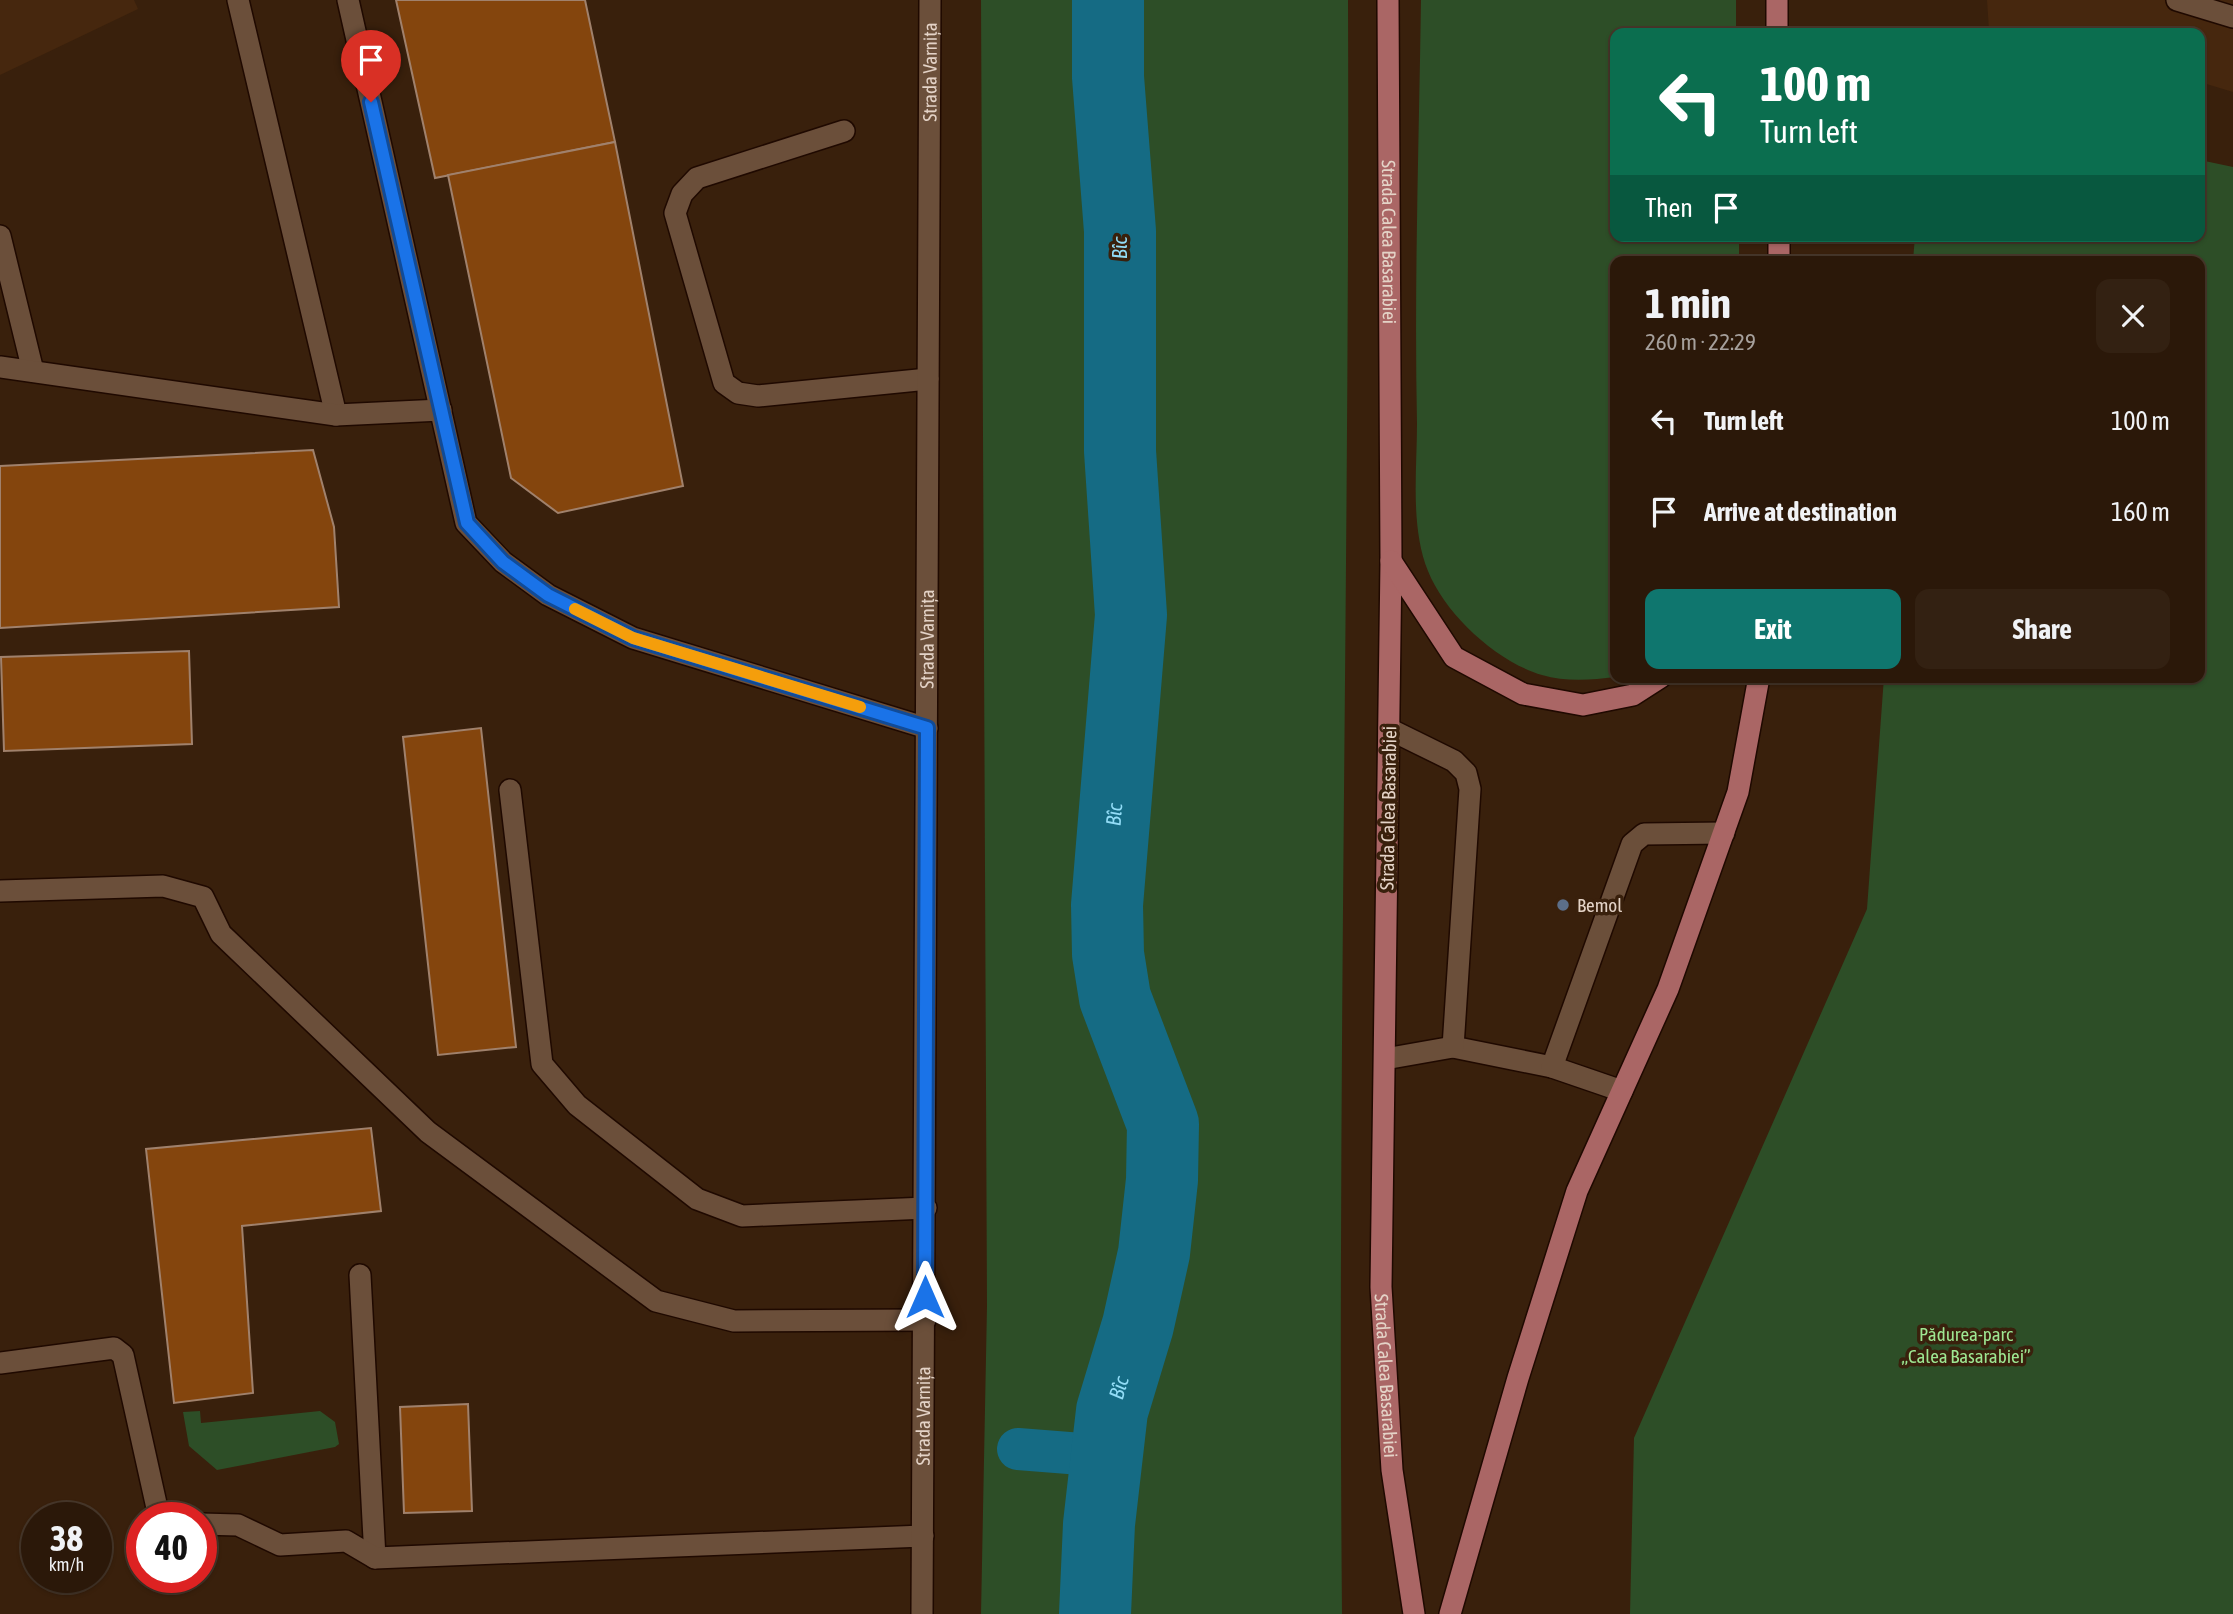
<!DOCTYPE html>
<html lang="en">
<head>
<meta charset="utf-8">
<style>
  :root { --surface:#2b1809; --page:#332112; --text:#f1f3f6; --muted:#a6a09c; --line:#47372a; --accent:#0f766e }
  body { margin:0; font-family:"Asap Condensed",sans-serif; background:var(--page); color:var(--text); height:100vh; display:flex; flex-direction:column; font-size:26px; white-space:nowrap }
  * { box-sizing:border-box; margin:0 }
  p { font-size:23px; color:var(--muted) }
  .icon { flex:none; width:38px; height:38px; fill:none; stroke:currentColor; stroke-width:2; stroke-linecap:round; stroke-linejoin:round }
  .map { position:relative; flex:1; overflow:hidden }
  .drawer { position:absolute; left:1610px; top:256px; width:595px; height:427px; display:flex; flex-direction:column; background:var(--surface); border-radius:14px; box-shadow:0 2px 5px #0004,0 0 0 2px var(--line) }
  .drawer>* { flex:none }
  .top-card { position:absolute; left:1610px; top:28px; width:595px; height:214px; border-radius:14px; box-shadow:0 2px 5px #0004,0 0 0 2px var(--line); background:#0b6e4f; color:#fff; overflow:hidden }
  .speed { position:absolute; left:21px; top:1502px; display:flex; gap:14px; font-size:35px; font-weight:700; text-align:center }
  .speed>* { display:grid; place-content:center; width:91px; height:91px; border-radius:50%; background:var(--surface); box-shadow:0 2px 5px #0004,0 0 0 2px var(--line); line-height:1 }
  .speed small { font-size:18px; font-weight:400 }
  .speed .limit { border:10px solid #d22; background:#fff; color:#111 }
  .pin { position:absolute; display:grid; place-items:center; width:60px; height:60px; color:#fff; margin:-72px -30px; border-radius:50% 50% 50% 0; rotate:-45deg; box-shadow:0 0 7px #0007 }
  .pin .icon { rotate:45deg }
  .me { position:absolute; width:77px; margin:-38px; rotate:0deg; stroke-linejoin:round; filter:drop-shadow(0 0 5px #0008) }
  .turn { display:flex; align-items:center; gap:24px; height:147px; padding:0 35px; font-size:32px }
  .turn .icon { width:91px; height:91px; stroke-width:2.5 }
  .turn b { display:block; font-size:49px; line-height:60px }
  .then { display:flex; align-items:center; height:66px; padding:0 35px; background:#0003; gap:14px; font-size:26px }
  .round { display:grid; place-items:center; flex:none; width:74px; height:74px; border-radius:14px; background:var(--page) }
  .overview { display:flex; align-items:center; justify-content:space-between; height:119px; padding:0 35px }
  h1 { font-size:42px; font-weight:700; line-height:52px }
  .cta { display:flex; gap:14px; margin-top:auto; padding:14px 35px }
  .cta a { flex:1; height:80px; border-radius:14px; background:var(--accent); color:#fff; font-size:28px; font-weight:700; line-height:80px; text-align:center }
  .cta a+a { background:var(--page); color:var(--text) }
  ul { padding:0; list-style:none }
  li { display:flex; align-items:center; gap:21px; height:91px; padding:0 35px }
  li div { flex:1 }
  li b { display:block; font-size:26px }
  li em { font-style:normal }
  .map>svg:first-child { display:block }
  .built { fill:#46270e }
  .green { fill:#2d4e27 }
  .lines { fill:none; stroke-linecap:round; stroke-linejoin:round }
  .canal { stroke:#156b84; stroke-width:42 }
  .river { stroke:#156b84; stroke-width:72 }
  .building { fill:#84450d; stroke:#a0816c; stroke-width:2 }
  .minor-casing { stroke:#1f0900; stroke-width:24 }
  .major-casing { stroke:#1f0900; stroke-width:24 }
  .minor { stroke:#6b4f3a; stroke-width:21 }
  .major { stroke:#aa6665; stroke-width:21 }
  .route-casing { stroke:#114b97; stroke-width:18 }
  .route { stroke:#1a73e8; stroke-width:12 }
  .slow { stroke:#f59e0b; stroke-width:12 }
  .service-dot { fill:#5c6f8a; stroke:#39200c; stroke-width:2.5 }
  .labels { text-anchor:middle; stroke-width:7; stroke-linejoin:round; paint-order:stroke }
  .street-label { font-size:19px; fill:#e4d3c7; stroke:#39200c }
  .poi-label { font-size:19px; fill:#e4d3c7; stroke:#39200c; text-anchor:start }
  .park-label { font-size:19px; fill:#9ee792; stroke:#39200c }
  .water-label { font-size:21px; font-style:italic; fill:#92dcf6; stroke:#39200c }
</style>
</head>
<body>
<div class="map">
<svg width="2233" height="1614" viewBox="0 0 2233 1614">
  <rect width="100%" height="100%" fill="#39200c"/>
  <g class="built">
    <polygon points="0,0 134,0 138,9 0,75"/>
    <polygon points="1987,0 2233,0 2233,92 2200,82 2200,33 2007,33 1989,30"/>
  </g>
  <g class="green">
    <path d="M981,0H1348C1350,538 1337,1076 1342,1614H981L987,1306Z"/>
    <path d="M1421,0H1736V33H1615V236H1739V261H1615V677C1592,680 1565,682 1542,675C1497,662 1445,614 1428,571C1410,527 1417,470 1417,424C1414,282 1419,141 1421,0Z"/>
    <polygon points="2200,160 2233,167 2233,1614 1630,1614 1634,1438 1867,909 1884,677 2200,677 2200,261 1913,261 1915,236 2200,236"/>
    <polygon points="200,1411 201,1423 320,1411 335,1422 339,1444 335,1447 217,1470 189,1446 183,1412"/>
  </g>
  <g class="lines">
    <polyline class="canal" points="1018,1449 1107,1456"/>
    <path class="river" id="s1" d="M1095,1614L1099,1524L1112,1411L1138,1325L1154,1253L1162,1180L1163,1124L1115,998L1108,954L1107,905L1131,615L1120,451V231L1108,77V0"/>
  </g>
  <g class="building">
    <polygon points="396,0 585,0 615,142 435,178"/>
    <polygon points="615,142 683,486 558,513 511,478 448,175"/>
    <polygon points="313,450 334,527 339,607 0,628 0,466"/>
    <polygon points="189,651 192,744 4,751 1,657"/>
    <polygon points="481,728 516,1047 438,1055 403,737"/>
    <polygon points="371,1128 381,1211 242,1226 253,1393 174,1403 146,1149"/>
    <polygon points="468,1404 472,1511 404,1513 400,1407"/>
  </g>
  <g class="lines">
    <defs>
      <g id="minor">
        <polyline points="238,0 336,415"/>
        <polyline points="348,0 466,523 503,562 548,595 633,638 927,728"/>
        <polyline points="2177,0 2233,17"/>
        <polyline points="844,131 697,178 682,194 675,213 724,383 738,393 758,396 928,379"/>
        <polyline points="0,236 33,371"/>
        <polyline points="0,367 336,415 441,410"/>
        <polyline points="510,790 542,1064 577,1105 697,1199 742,1216 926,1208"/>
        <polyline points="0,891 163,886 203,897 221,934 428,1132 656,1301 734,1321 925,1320"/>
        <polyline points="1453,1047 1552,1067"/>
        <polyline points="1385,1059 1453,1047 1470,789 1466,773 1454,761 1389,729"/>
        <polyline points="1622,1091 1552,1067 1632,844 1644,834 1724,833"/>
        <polyline points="360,1275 375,1558"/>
        <polyline points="0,1363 114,1348 123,1355 159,1517"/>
        <polyline points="201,1524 238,1525 280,1545 346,1541 375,1558 923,1536"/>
        <path id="s2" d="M922,1614L930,0"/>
      </g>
      <g id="major">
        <path id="s3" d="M1388,0L1391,561L1381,1287L1392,1470L1414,1614"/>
        <polyline points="1777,0 1777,33"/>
        <polyline points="1779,236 1779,261"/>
        <polyline points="1391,561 1454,657 1523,694 1583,705 1633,695 1661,677"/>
        <polyline points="1450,1614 1518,1378 1577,1191 1668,989 1738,792 1759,677"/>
      </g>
    </defs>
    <use href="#minor" class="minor-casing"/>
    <use href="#major" class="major-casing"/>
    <use href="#minor" class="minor"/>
    <use href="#major" class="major"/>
  </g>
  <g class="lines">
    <defs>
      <polyline id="route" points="371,102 467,523 503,562 548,595 633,638 927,728 925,1297"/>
    </defs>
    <use href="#route" class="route-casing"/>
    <use href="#route" class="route"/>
    <polyline class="slow" points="575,609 633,638 860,707"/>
  </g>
  <circle class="service-dot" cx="1563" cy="905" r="7"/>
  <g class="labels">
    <g class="street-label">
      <text dy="7" stroke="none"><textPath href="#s2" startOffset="1542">Strada Varnița</textPath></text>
      <text dy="7" stroke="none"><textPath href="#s3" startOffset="242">Strada Calea Basarabiei</textPath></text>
      <text dy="7" stroke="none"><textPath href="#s2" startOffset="975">Strada Varnița</textPath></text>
      <text transform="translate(1388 808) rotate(-89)" y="7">Strada Calea Basarabiei</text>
      <text dy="7" stroke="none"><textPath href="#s3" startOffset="1376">Strada Calea Basarabiei</textPath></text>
      <text dy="7" stroke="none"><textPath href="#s2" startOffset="198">Strada Varnița</textPath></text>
    </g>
    <g class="poi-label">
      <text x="1577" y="912">Bemol</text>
    </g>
    <g class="park-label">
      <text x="1966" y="1341">Pădurea-parc<tspan x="1966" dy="22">„Calea Basarabiei”</tspan></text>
    </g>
    <g class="water-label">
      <text transform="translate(1120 248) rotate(-90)" y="7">Bîc</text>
      <text dy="7" stroke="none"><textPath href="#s1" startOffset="816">Bîc</textPath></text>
      <text dy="7" stroke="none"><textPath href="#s1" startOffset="228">Bîc</textPath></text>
    </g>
  </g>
</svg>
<div class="speed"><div>38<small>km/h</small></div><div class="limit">40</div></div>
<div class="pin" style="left:371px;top:102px;background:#d93025"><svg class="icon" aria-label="arrive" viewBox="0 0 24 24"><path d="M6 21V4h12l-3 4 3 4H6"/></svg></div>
<svg class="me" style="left:925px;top:1297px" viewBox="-20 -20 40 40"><path d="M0-17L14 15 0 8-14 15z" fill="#1a73e8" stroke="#fff" stroke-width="4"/></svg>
<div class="top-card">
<div class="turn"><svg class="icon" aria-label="left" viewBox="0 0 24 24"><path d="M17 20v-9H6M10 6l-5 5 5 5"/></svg><div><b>100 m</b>Turn left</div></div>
<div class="then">Then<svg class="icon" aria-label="arrive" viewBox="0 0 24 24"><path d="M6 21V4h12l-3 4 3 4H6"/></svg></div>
</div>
<section class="drawer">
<div class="overview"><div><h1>1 min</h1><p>260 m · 22:29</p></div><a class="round"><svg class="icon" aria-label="close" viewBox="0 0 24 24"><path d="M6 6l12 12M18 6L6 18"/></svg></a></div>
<ul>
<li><svg class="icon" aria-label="left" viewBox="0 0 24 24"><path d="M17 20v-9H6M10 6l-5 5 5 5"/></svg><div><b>Turn left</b></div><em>100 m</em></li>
<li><svg class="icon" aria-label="arrive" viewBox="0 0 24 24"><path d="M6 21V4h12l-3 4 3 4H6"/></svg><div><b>Arrive at destination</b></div><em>160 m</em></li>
</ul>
<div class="cta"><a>Exit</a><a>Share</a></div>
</section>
</div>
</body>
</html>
